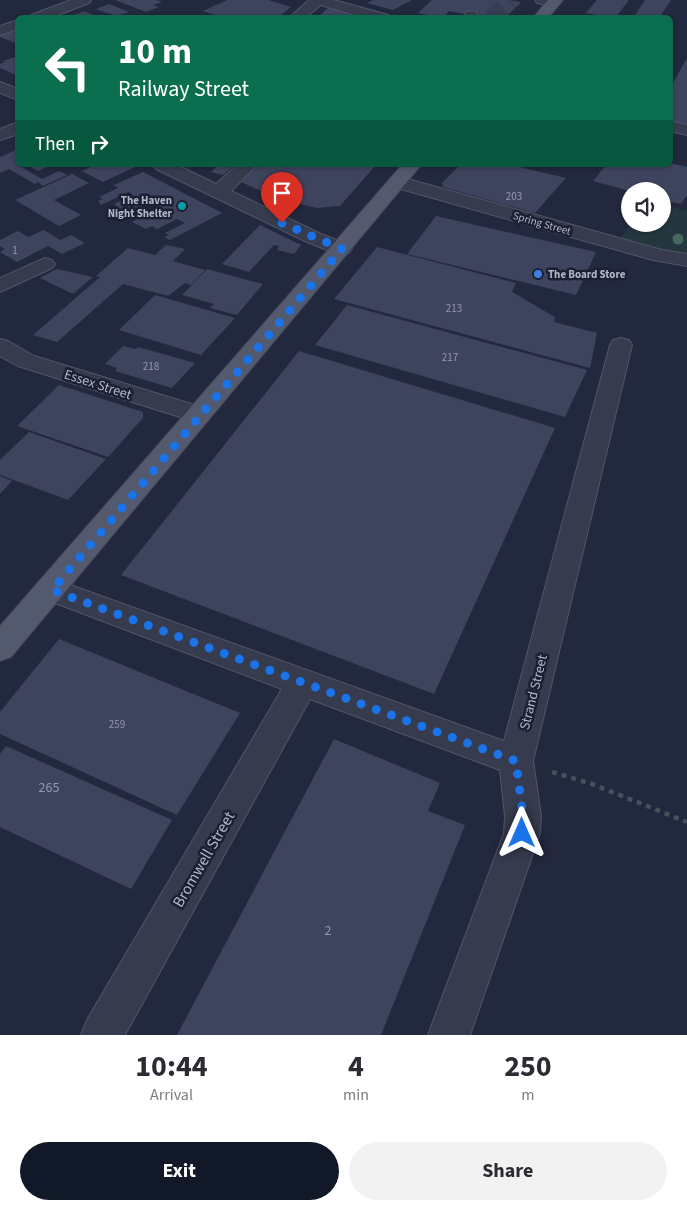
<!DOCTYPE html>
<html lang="en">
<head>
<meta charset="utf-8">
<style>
  :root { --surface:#fff; --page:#f2f2f3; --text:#2b2b33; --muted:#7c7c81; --accent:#111827 }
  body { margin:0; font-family:"Source Sans 3",sans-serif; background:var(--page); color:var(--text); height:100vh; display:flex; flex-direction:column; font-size:19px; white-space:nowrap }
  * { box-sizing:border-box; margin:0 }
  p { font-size:16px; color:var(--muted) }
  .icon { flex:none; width:28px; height:28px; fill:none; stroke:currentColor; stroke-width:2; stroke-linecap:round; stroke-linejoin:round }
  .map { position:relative; height:1035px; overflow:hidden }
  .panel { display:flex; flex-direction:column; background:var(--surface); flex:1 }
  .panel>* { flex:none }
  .banner { position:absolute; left:15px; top:15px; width:658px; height:152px; border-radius:8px; box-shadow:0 1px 4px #0004; background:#0b6e4f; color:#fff; overflow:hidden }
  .fabs { position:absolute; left:621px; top:182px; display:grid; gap:10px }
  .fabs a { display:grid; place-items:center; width:50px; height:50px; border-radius:50%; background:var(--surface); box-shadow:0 1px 4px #0004; font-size:25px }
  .pin { position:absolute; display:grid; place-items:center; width:42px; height:42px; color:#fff; margin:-51px -21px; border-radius:50% 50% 50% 0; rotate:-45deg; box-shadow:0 0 5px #0007 }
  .pin .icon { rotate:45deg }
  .me { position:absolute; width:55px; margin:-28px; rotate:0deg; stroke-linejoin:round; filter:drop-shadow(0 0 4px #0008) }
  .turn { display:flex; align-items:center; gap:18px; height:105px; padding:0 20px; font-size:22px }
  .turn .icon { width:65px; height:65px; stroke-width:2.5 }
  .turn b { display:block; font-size:35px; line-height:42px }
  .then { display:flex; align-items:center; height:48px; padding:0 20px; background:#0003; gap:10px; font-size:19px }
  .eta { display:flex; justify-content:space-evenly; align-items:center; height:85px; text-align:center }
  .eta b { font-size:30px; font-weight:700; line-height:35px }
  .action { display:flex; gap:10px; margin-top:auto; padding:10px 20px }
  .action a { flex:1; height:58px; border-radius:30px; background:var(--accent); color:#fff; font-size:20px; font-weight:700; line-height:58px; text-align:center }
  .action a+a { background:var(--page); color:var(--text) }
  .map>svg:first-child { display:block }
  .green { fill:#24363e }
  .building { fill:#3e445e }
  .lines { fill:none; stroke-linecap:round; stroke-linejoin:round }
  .minor-tunnel { stroke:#373d52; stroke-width:16; stroke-dasharray:16 8; stroke-linecap:butt }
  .minor-casing { stroke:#515668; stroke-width:2 }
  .major-casing { stroke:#3f4456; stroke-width:2 }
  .path { stroke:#42535b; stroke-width:4.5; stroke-dasharray:5 5; stroke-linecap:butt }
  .minor { fill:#363b4d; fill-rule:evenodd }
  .major { fill:#545a6d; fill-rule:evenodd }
  .tree { fill:#486760 }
  .route { stroke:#1a73e8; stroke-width:9; stroke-dasharray:0 16.2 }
  .culture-dot { fill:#0f9aa8; stroke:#1b2032; stroke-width:2 }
  .shop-dot { fill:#3f7fe0; stroke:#1b2032; stroke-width:2 }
  .labels { text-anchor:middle; stroke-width:5; stroke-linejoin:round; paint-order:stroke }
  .number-label { font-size:11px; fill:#949aae }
  .far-poi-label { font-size:11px; font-weight:bold; fill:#b1b6c9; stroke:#1b2032; text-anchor:end }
  .far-street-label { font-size:11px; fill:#b1b6c9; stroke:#1b2032 }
  .street-label { font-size:14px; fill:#b1b6c9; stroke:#1b2032 }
  .near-number-label { font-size:14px; fill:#949aae }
  .near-street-label { font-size:16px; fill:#b1b6c9; stroke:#1b2032 }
</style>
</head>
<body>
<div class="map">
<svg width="687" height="1035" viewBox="0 0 687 1035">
  <rect width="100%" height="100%" fill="#22283d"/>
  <polygon class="green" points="663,205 687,211 687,253 681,255 620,239 631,224 662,224"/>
  <g class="building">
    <polygon points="115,0 157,0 162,2 153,5 159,7 146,12"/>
    <polygon points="227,0 268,0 291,7 277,18 224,18 203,11"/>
    <polygon points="373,0 412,0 393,10 367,3"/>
    <polygon points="432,0 509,0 521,2 505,18 483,18 449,11 443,18 418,13"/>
    <polygon points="597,0 629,0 615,18 586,13"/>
    <polygon points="645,0 671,0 659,18 633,18"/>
    <polygon points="109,4 129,12 116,16 96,9"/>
    <polygon points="328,8 360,17 360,18 317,18"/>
    <polygon points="84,11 99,18 67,18 67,17"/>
    <polygon points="18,30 18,44 0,37 0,36"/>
    <polygon points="18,56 18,76 0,68 0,64 5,62 3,61"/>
    <polygon points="687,58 687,125 670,122 670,88"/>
    <polygon points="18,149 18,165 42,179 59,171 67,175 43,186 38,182 35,184 9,169 0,173 0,157"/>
    <polygon points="670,163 687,167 687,195 681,204 662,200 662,191 630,191 593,181 606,165 670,165"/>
    <polygon points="27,165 52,165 38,171"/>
    <polygon points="95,165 131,165 135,167 103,182 82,171"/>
    <polygon points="218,165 234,165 223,175 211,172"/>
    <polygon points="259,165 376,165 340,206 317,208 279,199 241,182"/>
    <polygon points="460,165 511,165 566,178 535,213 443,187 442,183"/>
    <polygon points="143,172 222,213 170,240 164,237 169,235 165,233 185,223 177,219 157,229 152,226 146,229 132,222 159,208 149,203 129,213 125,211 120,213 113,209 118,207 114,204 133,195 129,192 101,205 98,201 103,199 99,197 118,188 114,185"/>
    <polygon points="72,174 89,183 54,200 81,215 59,226 15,200"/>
    <polygon points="436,216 596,252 576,295 407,254"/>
    <polygon points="260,225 301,245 294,254 277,250 279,246 274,245 249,272 222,264"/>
    <polygon points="44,230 60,240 71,235 85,243 62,254 48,246 17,262 0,252 5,249 0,246 0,240 18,231 28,237"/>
    <polygon points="166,245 185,249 173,261 205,270 191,285 185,283 168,296 123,284 57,342 33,335 100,277 96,276 128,248 155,255"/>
    <polygon points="377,247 516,283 512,292 555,317 554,322 597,333 590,368 334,299"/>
    <polygon points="57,269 93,277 73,294 40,278"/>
    <polygon points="207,269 263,284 237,315 210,308 214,304 182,295"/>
    <polygon points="155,295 235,318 201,355 119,330"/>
    <polygon points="347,305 587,370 565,417 315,345"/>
    <polygon points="123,346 135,349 138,347 195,363 172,388 115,371 117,368 105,364"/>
    <polygon points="299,351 555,428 434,694 121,575"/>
    <polygon points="59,385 143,412 143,418 108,457 17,426"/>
    <polygon points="29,432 106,459 68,500 0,475 0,460"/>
    <polygon points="0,476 12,481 0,494"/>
    <polygon points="59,639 240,713 177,815 0,734 0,712"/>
    <polygon points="334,739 440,783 428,811 465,825 381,1035 177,1035"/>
    <polygon points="6,746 172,820 131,889 0,827 0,754"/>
  </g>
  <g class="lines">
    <polyline class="minor-tunnel" points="491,18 510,0"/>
    <defs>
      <g id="minor">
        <polygon points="71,0 91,0 89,3 50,18 29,18 31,15"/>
        <polygon points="309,0 334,0 388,15 390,18 365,18 321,5 305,18 289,18"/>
        <polygon points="535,0 560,0 561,2 554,6 537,3"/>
        <polygon points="471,11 476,12 478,18 464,18 466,12"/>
        <polygon points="18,20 18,29 0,35 0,26"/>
        <polygon points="0,82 18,89 18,100 0,93"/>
        <polygon points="670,121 687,125 687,135 670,131"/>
        <polygon points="18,122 18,134 0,140 0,129"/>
        <polygon points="153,165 177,165 216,184 237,165 257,165 231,191 321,234 349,245 352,249 349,253 342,255 335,253 307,242 156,169"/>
        <polygon points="397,176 662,250 687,254 687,266 653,260 390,186 388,182 390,178"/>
        <polygon points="45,258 52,260 55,264 52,268 0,292 0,278"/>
        <polygon points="621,338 629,340 632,345 533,761 541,816 540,833 470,1035 428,1035 504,833 505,816 500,770 310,699 125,1035 81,1035 87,1020 282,689 42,598 37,590 42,582 52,578 62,582 504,741 610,345 613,340"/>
        <polygon points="0,339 8,341 34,356 208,409 211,415 208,421 199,423 18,366 0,356"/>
      </g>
      <g id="major">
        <polygon points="548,0 563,0 548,18 533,18"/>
        <polygon points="402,165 421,165 11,657 0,661 0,626"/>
      </g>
    </defs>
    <use href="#minor" class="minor-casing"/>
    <use href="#major" class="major-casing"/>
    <polyline class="path" points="552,772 592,784 687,822"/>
    <use href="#minor" class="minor"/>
    <use href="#major" class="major"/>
  </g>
  <circle class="tree" cx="678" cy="239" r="5.5"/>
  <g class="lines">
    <polyline class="route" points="282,223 342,249 52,590 516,761 523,816 522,833"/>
  </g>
  <circle class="culture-dot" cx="182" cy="206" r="5"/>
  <circle class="shop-dot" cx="538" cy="274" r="5"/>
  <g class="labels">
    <g class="number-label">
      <text x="514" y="200">203</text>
      <text x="15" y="254">1</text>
      <text x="454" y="312">213</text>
      <text x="450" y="361">217</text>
      <text x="151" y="370">218</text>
      <text x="117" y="728">259</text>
    </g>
    <g class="far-poi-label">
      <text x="172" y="204">The Haven<tspan x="172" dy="13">Night Shelter</tspan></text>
      <text x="548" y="278" text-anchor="start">The Board Store</text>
    </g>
    <g class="far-street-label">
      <text transform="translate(542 223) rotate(16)" y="4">Spring Street</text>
    </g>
    <g class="street-label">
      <text transform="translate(98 384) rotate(18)" y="5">Essex Street</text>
      <text transform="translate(533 692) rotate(-76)" y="5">Strand Street</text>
    </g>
    <g class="near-number-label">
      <text x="49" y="792">265</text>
      <text x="328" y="935">2</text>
    </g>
    <g class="near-street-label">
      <text transform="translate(203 859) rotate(-60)" y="6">Bromwell Street</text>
    </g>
  </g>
</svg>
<div class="fabs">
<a><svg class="icon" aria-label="sound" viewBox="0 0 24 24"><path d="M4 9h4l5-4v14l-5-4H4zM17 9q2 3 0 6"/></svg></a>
</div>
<div class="pin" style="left:282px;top:223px;background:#d93025"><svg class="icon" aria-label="arrive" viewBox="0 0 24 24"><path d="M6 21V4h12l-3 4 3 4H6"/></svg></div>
<svg class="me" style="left:522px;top:833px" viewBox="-20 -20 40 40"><path d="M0-17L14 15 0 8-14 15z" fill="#1a73e8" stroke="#fff" stroke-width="4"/></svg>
<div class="banner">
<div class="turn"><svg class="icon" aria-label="left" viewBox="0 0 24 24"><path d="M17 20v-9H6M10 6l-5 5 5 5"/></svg><div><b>10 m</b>Railway Street</div></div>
<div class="then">Then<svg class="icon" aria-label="right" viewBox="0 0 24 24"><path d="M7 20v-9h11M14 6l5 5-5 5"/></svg></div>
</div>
</div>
<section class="panel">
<div class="eta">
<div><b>10:44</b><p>Arrival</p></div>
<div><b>4</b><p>min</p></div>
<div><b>250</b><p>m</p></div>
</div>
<div class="action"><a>Exit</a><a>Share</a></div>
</section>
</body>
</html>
